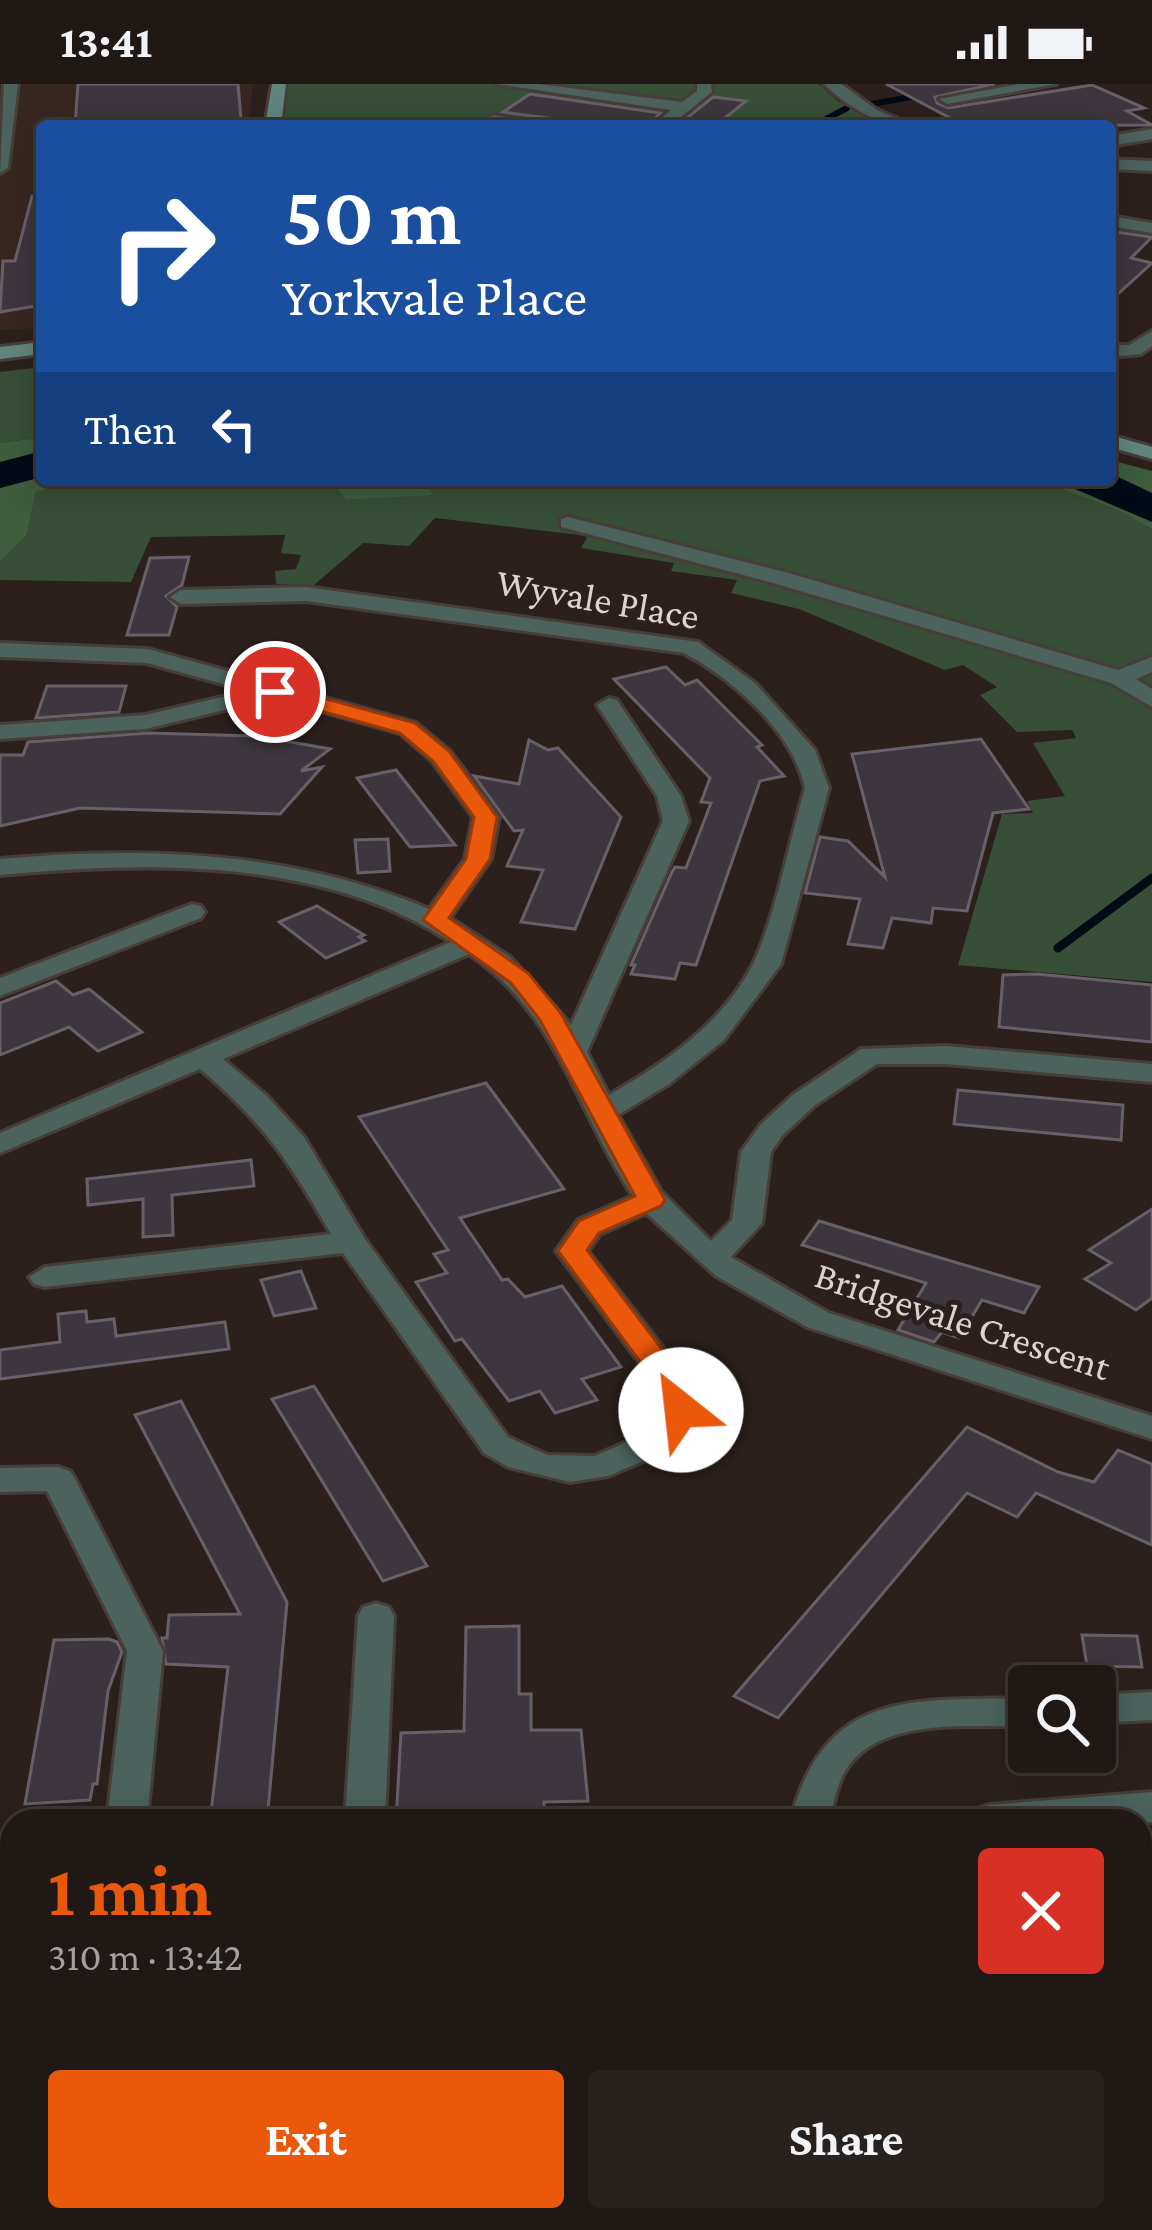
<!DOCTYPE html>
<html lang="en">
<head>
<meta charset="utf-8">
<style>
  :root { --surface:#201815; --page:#28211e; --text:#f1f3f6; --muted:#a2a0a0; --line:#3d3734; --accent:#ea580c }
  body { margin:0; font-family:"Crimson Pro",serif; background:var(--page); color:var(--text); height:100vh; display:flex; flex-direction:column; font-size:45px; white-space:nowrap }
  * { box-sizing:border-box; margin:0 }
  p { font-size:39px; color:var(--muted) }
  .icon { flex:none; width:66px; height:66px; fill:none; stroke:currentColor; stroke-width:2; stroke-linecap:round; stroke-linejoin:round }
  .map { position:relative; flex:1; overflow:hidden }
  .side { position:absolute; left:0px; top:1725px; width:1152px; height:423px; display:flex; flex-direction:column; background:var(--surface); border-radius:36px 36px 0 0; box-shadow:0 6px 30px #0003,0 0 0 3px var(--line) }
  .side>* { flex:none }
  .guide { position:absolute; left:36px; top:36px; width:1080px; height:366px; border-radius:12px; box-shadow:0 6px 30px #0003,0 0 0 3px var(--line); background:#1a4fa0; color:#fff; overflow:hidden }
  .controls { position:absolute; left:1008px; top:1581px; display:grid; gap:24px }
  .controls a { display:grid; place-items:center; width:108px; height:108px; border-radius:12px; background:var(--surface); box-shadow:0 6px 30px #0003,0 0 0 3px var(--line); font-size:60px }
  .pin { position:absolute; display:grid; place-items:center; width:102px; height:102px; color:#fff; margin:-51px; border:6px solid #fff; border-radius:50%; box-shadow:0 3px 12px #0007 }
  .me { position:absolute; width:132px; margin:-66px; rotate:331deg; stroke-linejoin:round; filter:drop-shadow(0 0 9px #0008) }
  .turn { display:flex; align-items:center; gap:42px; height:252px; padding:0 48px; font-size:54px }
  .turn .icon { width:156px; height:156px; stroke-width:2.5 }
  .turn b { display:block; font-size:84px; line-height:102px }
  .then { display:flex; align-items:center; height:114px; padding:0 48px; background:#0003; gap:24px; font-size:45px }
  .round { display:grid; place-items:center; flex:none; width:126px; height:126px; border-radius:12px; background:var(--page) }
  .summary { display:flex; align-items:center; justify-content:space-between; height:204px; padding:0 48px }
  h1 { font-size:72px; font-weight:700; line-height:90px; color:var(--accent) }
  .action { display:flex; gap:24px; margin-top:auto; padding:24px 48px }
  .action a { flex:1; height:138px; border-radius:12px; background:var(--accent); color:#fff; font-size:48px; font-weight:700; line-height:138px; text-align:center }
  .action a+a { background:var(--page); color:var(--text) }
  .status { display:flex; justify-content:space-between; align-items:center; height:84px; padding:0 60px; background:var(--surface); direction:ltr }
  .status svg { height:33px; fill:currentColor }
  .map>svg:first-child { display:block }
  .built { fill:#382720 }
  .green { fill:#364f36 }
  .forest { fill:#3d5d3d }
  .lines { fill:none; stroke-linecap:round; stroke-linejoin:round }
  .stream-far2 { stroke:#000b16; stroke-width:6 }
  .stream-far1 { stroke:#000b16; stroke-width:8 }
  .stream { stroke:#000b16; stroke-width:9 }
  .river { fill:#000b16; fill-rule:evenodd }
  .building { fill:#3e363f; stroke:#686069; stroke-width:3 }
  .street-casing { stroke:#473d39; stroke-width:6 }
  .secondary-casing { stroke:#473d39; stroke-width:6 }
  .street { fill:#4b625d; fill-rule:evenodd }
  .secondary { fill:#61857e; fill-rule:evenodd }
  .route { fill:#ea580c; stroke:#983908; stroke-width:3 }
  .labels { text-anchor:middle; stroke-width:10; stroke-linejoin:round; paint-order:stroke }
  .street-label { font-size:39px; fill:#dad3d0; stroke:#2b201c }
</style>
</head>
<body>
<div class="status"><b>13:41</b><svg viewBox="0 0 49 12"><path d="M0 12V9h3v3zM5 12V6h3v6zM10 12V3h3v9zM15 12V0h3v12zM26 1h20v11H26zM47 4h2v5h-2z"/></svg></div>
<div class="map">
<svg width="1152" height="2146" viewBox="0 0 1152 2146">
  <rect width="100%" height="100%" fill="#2b201c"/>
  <polygon class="built" points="0,0 253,0 248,42 42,42 42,244 0,246"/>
  <g class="green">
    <polygon points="288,0 819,0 838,17 872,36 858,42 279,42"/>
    <polygon points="42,283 42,353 0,359 0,288"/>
    <polygon points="89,396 329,396 346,416 432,410 423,396 1036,396 1117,426 1152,445 1152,898 958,881 1002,730 1033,729 1027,717 1065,712 1033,659 1076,654 1072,646 1017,648 980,611 997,603 963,581 945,586 799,525 731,509 737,496 671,487 674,479 581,464 588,452 435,434 409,462 363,459 314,501 276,500 275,487 296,485 301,471 281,469 285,451 151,453 131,498 0,496 0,478 27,451 36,408"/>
  </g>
  <g class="forest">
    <polygon points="42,353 42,396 89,396 36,408 27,451 0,478 0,359"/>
    <polygon points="1110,376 1152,387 1152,445 1117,426 1036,396 1110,396"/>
    <polygon points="329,396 423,396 433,411 346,416"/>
  </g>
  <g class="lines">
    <g class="stream-far2">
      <polyline points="872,20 922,11"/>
      <polyline points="813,42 847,24"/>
    </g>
    <polyline class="stream-far1" points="1110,370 1115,368"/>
    <polyline class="stream" points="1058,864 1152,794"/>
    <g class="river">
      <polygon points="42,367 42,393 0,404 0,378"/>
      <polygon points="1110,389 1152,409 1152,438 1075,405 1069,396 1110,396"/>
    </g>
  </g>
  <g class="building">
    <polygon points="78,0 238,0 241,35 216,42 75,42"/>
    <polygon points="886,0 995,0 935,13 937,19 948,24 1092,1 1144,24 1127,27 1152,41 965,42"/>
    <polygon points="530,10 660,29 648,42 609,42 503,28"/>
    <polygon points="713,13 746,17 715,42 677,42"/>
    <polygon points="32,112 42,113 42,221 0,228 3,177 15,177"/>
    <polygon points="1116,148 1152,153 1131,174 1152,179 1110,217 1110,153"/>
    <polygon points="189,473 182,501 166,512 177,523 169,551 127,551 150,474"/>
    <polygon points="666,583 685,601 697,596 762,661 757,663 784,692 760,697 696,881 680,879 675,895 631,890 635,881 631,881 672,788 675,783 686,784 711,719 701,718 710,694 614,595"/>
    <polygon points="47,602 126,602 119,628 36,634"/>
    <polygon points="147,649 257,652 330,665 301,687 322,683 280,730 80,724 0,742 0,671 23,671 28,658"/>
    <polygon points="981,655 1029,725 993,729 967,827 933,824 931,839 892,834 883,864 848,860 860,815 805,809 820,753 848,757 885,793 852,670"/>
    <polygon points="529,656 548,666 558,664 621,733 575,845 521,838 543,786 507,782 523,746 514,747 474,692 519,700"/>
    <polygon points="396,686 455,761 410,763 357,694"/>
    <polygon points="388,755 390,787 358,789 355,756"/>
    <polygon points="317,822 364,851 359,853 365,857 326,874 279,838"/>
    <polygon points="1037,890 1152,901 1152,958 999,943 1003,891"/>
    <polygon points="56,897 73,911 89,905 142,948 98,967 69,943 0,971 0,919"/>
    <polygon points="486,999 564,1105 460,1134 502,1196 508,1195 525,1213 562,1202 621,1283 582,1295 597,1316 555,1329 540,1307 509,1317 462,1255 455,1257 416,1198 447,1189 434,1170 448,1166 359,1033"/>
    <polygon points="958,1006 1123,1021 1121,1056 954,1040"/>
    <polygon points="251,1076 254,1102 172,1111 173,1151 143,1153 143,1115 88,1121 87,1095"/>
    <polygon points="1152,1125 1152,1214 1136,1226 1085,1195 1111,1179 1089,1166"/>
    <polygon points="819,1137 924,1169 1039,1203 1024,1229 982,1216 959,1254 942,1248 934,1258 898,1246 926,1199 802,1161"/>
    <polygon points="301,1187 316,1224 274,1232 261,1196"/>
    <polygon points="86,1227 87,1238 114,1235 116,1252 225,1238 229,1265 0,1295 0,1266 60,1258 58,1230"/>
    <polygon points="314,1302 427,1482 383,1497 272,1315"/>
    <polygon points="181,1317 287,1518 267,1737 210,1737 228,1583 166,1580 162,1554 167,1554 169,1531 240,1530 135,1331"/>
    <polygon points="967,1343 1058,1388 1094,1398 1118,1366 1152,1380 1152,1461 1036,1409 1017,1433 967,1409 778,1634 734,1612"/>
    <polygon points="519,1542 519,1610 531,1610 531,1646 581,1646 588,1717 544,1718 544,1737 396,1737 401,1649 464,1647 466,1543"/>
    <polygon points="1082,1551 1137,1552 1142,1583 1087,1582"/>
    <polygon points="109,1555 117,1558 122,1568 108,1607 97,1700 93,1700 90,1716 25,1720 54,1556"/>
  </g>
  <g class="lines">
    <defs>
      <g id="street">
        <polygon points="4,0 18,0 8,84 0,89"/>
        <polygon points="496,0 538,0 682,18 697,7 697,0 711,0 712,8 670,42 652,42 671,26"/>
        <path d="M824,0H841L877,26L914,42C878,42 849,24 824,0Z"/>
        <polygon points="1019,0 1056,0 947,20 939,15"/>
        <polygon points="494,31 554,42 489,39 489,33"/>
        <polygon points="1152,45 1152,55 1110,62 1110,52"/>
        <polygon points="1110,75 1152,77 1152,87 1110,85"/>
        <polygon points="1110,132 1152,139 1152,149 1110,142"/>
        <polygon points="1152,247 1152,262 1141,270 1110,273 1110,261 1129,261"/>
        <polygon points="568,433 789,489 1118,586 1152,573 1152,588 1136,595 1152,605 1152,623 1111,599 773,499 561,443 561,435"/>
        <path d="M306,503L698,558L755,599L815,666L829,704L781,880L724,956L669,1000L618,1031L661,1107L711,1157L732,1136L741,1068L761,1040L794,1010L861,965L946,962L1152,980V998L946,980H877L814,1022L782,1052L771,1068L762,1139L731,1173L829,1229L1152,1332V1355L807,1243L716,1192L646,1129L600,1150L588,1167L691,1300L698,1326L655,1372L608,1392L570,1398L508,1383L484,1369L343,1169L45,1203L34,1200L29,1193L45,1183L331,1150C290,1079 264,1039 200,985L0,1069V1049L451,858C322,773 147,777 0,791V775C147,762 292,767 429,825L465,775L473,733L432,677L400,649L275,614L145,645L0,655V641L145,631L248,607L147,579L0,573V559L148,565L416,639L450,667L499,733L491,775L450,834L510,873L571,941L663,737L657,712L597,621L609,614L617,616L681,712L689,737L587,968L609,1011C663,980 722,940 752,882C774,839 790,754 805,704C792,647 734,596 684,569L306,517L181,520L170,513L181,506ZM469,870C558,929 577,1029 633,1112L578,1136L556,1167L663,1310L664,1324L631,1356L595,1372L547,1371L508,1353L365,1155L304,1053L267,1012L223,975Z"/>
        <polygon points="192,820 201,822 205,828 201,834 0,912 0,894"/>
        <polygon points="58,1383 70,1387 75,1395 163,1567 147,1737 107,1737 127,1567 47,1407 0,1408 0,1384"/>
        <polygon points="376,1519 389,1523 394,1532 385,1737 345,1737 358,1532 363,1523"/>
        <polygon points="1152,1608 1152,1636 1095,1639 1095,1611"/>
        <path d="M1029,1614V1642C973,1644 875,1630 843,1691C836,1705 833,1722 830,1737H790C826,1603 912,1617 1029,1614Z"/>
        <polygon points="1152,1708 1152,1738 969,1737 975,1726 989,1721"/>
        <polygon points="63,2136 109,2136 108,2146 62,2146"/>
        <polygon points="320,2136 366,2136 365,2146 319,2146"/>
      </g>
      <g id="secondary">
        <polygon points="272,0 286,0 281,42 265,42"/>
        <polygon points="42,258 42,270 0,275 0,263"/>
        <polygon points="1110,351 1152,363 1152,375 1110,363"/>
      </g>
    </defs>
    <use href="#street" class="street-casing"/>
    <use href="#secondary" class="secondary-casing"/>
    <use href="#street" class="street"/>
    <use href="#secondary" class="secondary"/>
  </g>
  <polygon class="route" points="275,601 415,639 449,667 497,733 490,775 449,834 528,889 560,928 665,1116 661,1122 599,1149 587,1166 689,1301 697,1326 692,1333 670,1333 664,1310 558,1167 579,1137 635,1112 540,936 511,899 423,836 466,775 474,733 433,677 400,649 267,612 264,608"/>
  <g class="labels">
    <g class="street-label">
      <text transform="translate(598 514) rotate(10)" y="14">Wyvale Place</text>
      <text transform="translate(963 1236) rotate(18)" y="14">Bridgevale Crescent</text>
    </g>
  </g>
</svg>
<div class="controls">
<a><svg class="icon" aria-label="search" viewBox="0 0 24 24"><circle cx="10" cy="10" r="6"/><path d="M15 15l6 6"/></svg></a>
</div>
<div class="pin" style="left:275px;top:608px;background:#d93025"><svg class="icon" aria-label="arrive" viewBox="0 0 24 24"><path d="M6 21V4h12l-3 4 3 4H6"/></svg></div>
<svg class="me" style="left:681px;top:1326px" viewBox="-20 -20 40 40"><circle r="19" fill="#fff"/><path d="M0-13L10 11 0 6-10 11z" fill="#ea580c"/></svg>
<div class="guide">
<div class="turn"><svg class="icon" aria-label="right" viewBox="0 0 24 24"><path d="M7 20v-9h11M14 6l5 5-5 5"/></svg><div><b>50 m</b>Yorkvale Place</div></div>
<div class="then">Then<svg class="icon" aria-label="left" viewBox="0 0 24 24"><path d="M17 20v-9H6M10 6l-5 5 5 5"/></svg></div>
</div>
<section class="side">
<div class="summary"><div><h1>1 min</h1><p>310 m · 13:42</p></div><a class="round" style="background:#d93025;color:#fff"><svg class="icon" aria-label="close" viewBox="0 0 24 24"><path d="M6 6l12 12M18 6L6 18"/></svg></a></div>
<div class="action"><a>Exit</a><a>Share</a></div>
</section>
</div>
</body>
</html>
